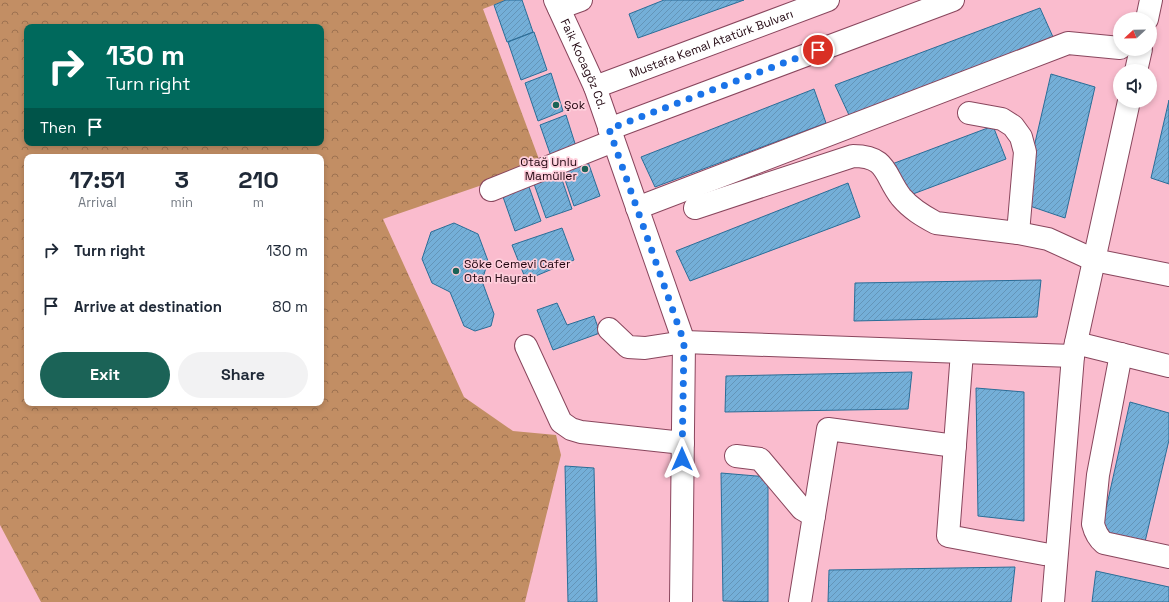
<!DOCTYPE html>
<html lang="en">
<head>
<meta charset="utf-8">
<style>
  :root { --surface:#fff; --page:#f2f2f3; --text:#1f2937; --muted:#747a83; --accent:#1b6357 }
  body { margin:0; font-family:"Space Grotesk",sans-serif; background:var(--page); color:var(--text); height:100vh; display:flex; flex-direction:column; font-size:15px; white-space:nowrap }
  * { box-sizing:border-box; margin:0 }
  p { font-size:13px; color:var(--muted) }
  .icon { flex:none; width:22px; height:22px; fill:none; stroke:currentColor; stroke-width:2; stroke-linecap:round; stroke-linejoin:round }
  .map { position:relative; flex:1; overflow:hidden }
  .side { position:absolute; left:24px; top:154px; width:300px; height:252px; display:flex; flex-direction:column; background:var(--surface); border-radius:8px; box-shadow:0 2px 6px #0003 }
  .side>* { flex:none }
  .banner { position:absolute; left:24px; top:24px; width:300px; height:122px; border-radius:8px; box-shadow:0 2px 6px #0003; background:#00695c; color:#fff; overflow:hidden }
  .needle { width:26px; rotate:248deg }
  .fabs { position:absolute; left:1113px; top:12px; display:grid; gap:8px }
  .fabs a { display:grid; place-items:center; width:44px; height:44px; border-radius:50%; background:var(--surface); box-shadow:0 2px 6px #0003; font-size:20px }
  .pin { position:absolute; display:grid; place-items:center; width:34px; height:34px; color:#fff; margin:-17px; border:2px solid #fff; border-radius:50%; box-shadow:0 1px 4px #0007 }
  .me { position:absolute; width:44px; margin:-22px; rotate:0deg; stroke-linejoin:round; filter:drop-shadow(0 0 3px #0008) }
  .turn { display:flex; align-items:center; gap:14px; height:84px; padding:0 16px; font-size:18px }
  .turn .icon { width:52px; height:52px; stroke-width:2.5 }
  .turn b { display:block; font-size:28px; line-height:34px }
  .then { display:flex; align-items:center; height:38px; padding:0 16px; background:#0003; gap:8px; font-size:15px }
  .eta { display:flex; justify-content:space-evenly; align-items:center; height:68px; text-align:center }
  .eta b { font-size:24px; font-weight:600; line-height:28px }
  .button { display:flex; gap:8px; margin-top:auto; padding:8px 16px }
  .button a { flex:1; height:46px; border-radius:24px; background:var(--accent); color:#fff; font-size:16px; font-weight:600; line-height:46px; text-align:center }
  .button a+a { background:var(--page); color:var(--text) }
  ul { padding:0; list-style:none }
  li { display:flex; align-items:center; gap:12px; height:56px; padding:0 16px }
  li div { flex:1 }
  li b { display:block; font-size:15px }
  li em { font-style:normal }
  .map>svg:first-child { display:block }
  .forest { fill:url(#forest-crowns); fill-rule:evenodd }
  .building { fill:url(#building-hatch); stroke:#2a6d97 }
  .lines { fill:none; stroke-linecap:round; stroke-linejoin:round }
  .minor-casing { stroke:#89465d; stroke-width:24 }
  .minor { stroke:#fff; stroke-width:22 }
  .route { stroke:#1a73e8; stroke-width:7; stroke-dasharray:0 12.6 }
  .poi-dot { fill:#1b6357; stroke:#fecedb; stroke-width:1.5 }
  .labels { text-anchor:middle; stroke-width:3.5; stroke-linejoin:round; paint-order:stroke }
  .street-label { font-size:12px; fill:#220711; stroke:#fecedb }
  .poi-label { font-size:12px; fill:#220711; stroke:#fecedb; text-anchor:start }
</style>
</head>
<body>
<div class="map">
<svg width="1169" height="602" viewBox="0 0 1169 602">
  <defs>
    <pattern id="forest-crowns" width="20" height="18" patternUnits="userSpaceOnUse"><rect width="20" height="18" fill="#c28e64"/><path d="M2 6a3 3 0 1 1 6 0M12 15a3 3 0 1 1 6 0" fill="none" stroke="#9d7251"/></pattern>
    <pattern id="building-hatch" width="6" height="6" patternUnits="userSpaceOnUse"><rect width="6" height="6" fill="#74afd8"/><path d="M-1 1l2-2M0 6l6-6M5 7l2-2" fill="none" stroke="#6495b8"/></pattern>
  </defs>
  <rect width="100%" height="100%" fill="#fabcce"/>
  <path class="forest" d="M0,0H506L483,9L540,162L488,183L383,219L464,397L513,431L556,435L561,455L525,602H41L0,525ZM27,27H321V143H27ZM27,157H321V403H27Z"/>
  <g class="building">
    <polygon points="506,0 522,0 533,32 507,42 494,5"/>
    <polygon points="664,0 744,0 638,38 629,14"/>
    <polygon points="1040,8 1053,37 849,115 835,85"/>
    <polygon points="534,32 547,70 521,80 508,42"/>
    <polygon points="551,73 563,111 538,121 525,83"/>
    <polygon points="1051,74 1095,87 1065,218 1021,203"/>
    <polygon points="814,89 826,123 655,187 641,157"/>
    <polygon points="1169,100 1169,184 1151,178"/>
    <polygon points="566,115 578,153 553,162 540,125"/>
    <polygon points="993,126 1006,159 905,197 892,164"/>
    <polygon points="587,159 600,196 574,206 561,168"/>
    <polygon points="559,171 572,209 546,218 533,181"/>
    <polygon points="848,183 860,217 690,281 676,251"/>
    <polygon points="528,184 541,221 515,231 502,194"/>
    <polygon points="454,223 478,234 488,261 482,281 494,314 491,326 475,331 464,326 450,292 432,283 422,259 431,232"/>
    <polygon points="562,228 574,260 526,280 512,245"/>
    <polygon points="1041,280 1037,317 854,321 855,283"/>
    <polygon points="557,303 567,325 594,316 600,333 553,350 537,310"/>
    <polygon points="912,372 908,409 725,412 726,376"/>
    <polygon points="976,388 1024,392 1024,521 978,516"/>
    <polygon points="1130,402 1169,413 1169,440 1144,546 1101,531"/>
    <polygon points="565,466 594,468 597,602 568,602"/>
    <polygon points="721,473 768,477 768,602 723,601"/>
    <polygon points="1015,567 1011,602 828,602 829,570"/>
    <polygon points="1096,571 1169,587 1169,602 1092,602"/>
  </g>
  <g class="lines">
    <defs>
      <g id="minor">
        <path id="s1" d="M555,0L595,87L684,342L681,602"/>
        <polyline points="559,8 581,0"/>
        <polyline points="1147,19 1151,0"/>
        <polyline points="1136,71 1141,49"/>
        <path id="s2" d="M595,87L828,0"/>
        <polyline points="969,113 1002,119 1013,126 1021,137 1025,152 1018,233"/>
        <polyline points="609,129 953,0"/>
        <polyline points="491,190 613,141"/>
        <polyline points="637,208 1068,43 1120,48"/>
        <path d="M695,208L853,156C888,156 884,175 901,197C911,209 923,216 936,223L1018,233L1048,239L1094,260L1169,275"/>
        <polyline points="609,329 628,347 645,348 684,342 1073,356"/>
        <polyline points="1076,343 1169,366"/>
        <polyline points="526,346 561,422 571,429 581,432 683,443"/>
        <polyline points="962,352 948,536 1044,554"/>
        <path d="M1121,354L1098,475L1093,524C1095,532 1098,538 1104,543L1169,557"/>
        <polyline points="736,456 760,459 802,509 814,516"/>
        <polyline points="800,602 828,429 955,446"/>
        <polyline points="1053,602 1073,356 1129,101"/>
      </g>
    </defs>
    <use href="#minor" class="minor-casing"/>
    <use href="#minor" class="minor"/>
  </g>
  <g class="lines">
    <polyline class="route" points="682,459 684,342 609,129 818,50"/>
  </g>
  <g class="poi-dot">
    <circle cx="556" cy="105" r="4"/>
    <circle cx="585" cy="169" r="4"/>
    <circle cx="456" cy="271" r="4"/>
  </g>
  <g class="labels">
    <g class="street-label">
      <text dy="4" stroke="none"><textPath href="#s2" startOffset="124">Mustafa Kemal Atatürk Bulvarı</textPath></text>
      <text dy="4" stroke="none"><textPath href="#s1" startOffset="70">Faik Kocagöz Cd.</textPath></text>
    </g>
    <g class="poi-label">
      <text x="564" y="109">Şok</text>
      <text x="577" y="166" text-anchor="end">Otağ Unlu<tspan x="577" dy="14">Mamüller</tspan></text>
      <text x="464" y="268">Söke Cemevi Cafer<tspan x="464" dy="14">Otan Hayratı</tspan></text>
    </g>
  </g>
</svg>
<div class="fabs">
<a><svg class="needle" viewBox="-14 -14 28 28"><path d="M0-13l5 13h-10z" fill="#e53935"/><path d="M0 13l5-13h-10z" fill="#747a83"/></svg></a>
<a><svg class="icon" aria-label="sound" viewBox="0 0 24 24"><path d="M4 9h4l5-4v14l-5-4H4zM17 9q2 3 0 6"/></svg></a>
</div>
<div class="pin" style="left:818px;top:50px;background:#d93025"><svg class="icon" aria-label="arrive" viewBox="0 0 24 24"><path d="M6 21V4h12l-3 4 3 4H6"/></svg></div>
<svg class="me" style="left:682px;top:459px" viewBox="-20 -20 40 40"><path d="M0-17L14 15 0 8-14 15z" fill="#1a73e8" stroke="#fff" stroke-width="4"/></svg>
<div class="banner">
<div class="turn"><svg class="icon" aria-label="right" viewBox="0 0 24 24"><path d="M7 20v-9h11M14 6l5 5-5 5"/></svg><div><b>130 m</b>Turn right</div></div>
<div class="then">Then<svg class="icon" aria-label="arrive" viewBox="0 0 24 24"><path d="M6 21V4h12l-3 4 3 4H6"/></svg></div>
</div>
<section class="side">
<div class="eta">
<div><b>17:51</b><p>Arrival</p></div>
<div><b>3</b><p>min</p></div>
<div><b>210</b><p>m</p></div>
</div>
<ul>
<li><svg class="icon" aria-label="right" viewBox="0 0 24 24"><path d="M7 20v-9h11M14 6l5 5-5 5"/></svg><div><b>Turn right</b></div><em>130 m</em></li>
<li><svg class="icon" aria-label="arrive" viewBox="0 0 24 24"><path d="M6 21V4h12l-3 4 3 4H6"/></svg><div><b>Arrive at destination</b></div><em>80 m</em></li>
</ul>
<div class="button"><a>Exit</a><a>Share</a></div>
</section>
</div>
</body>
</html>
